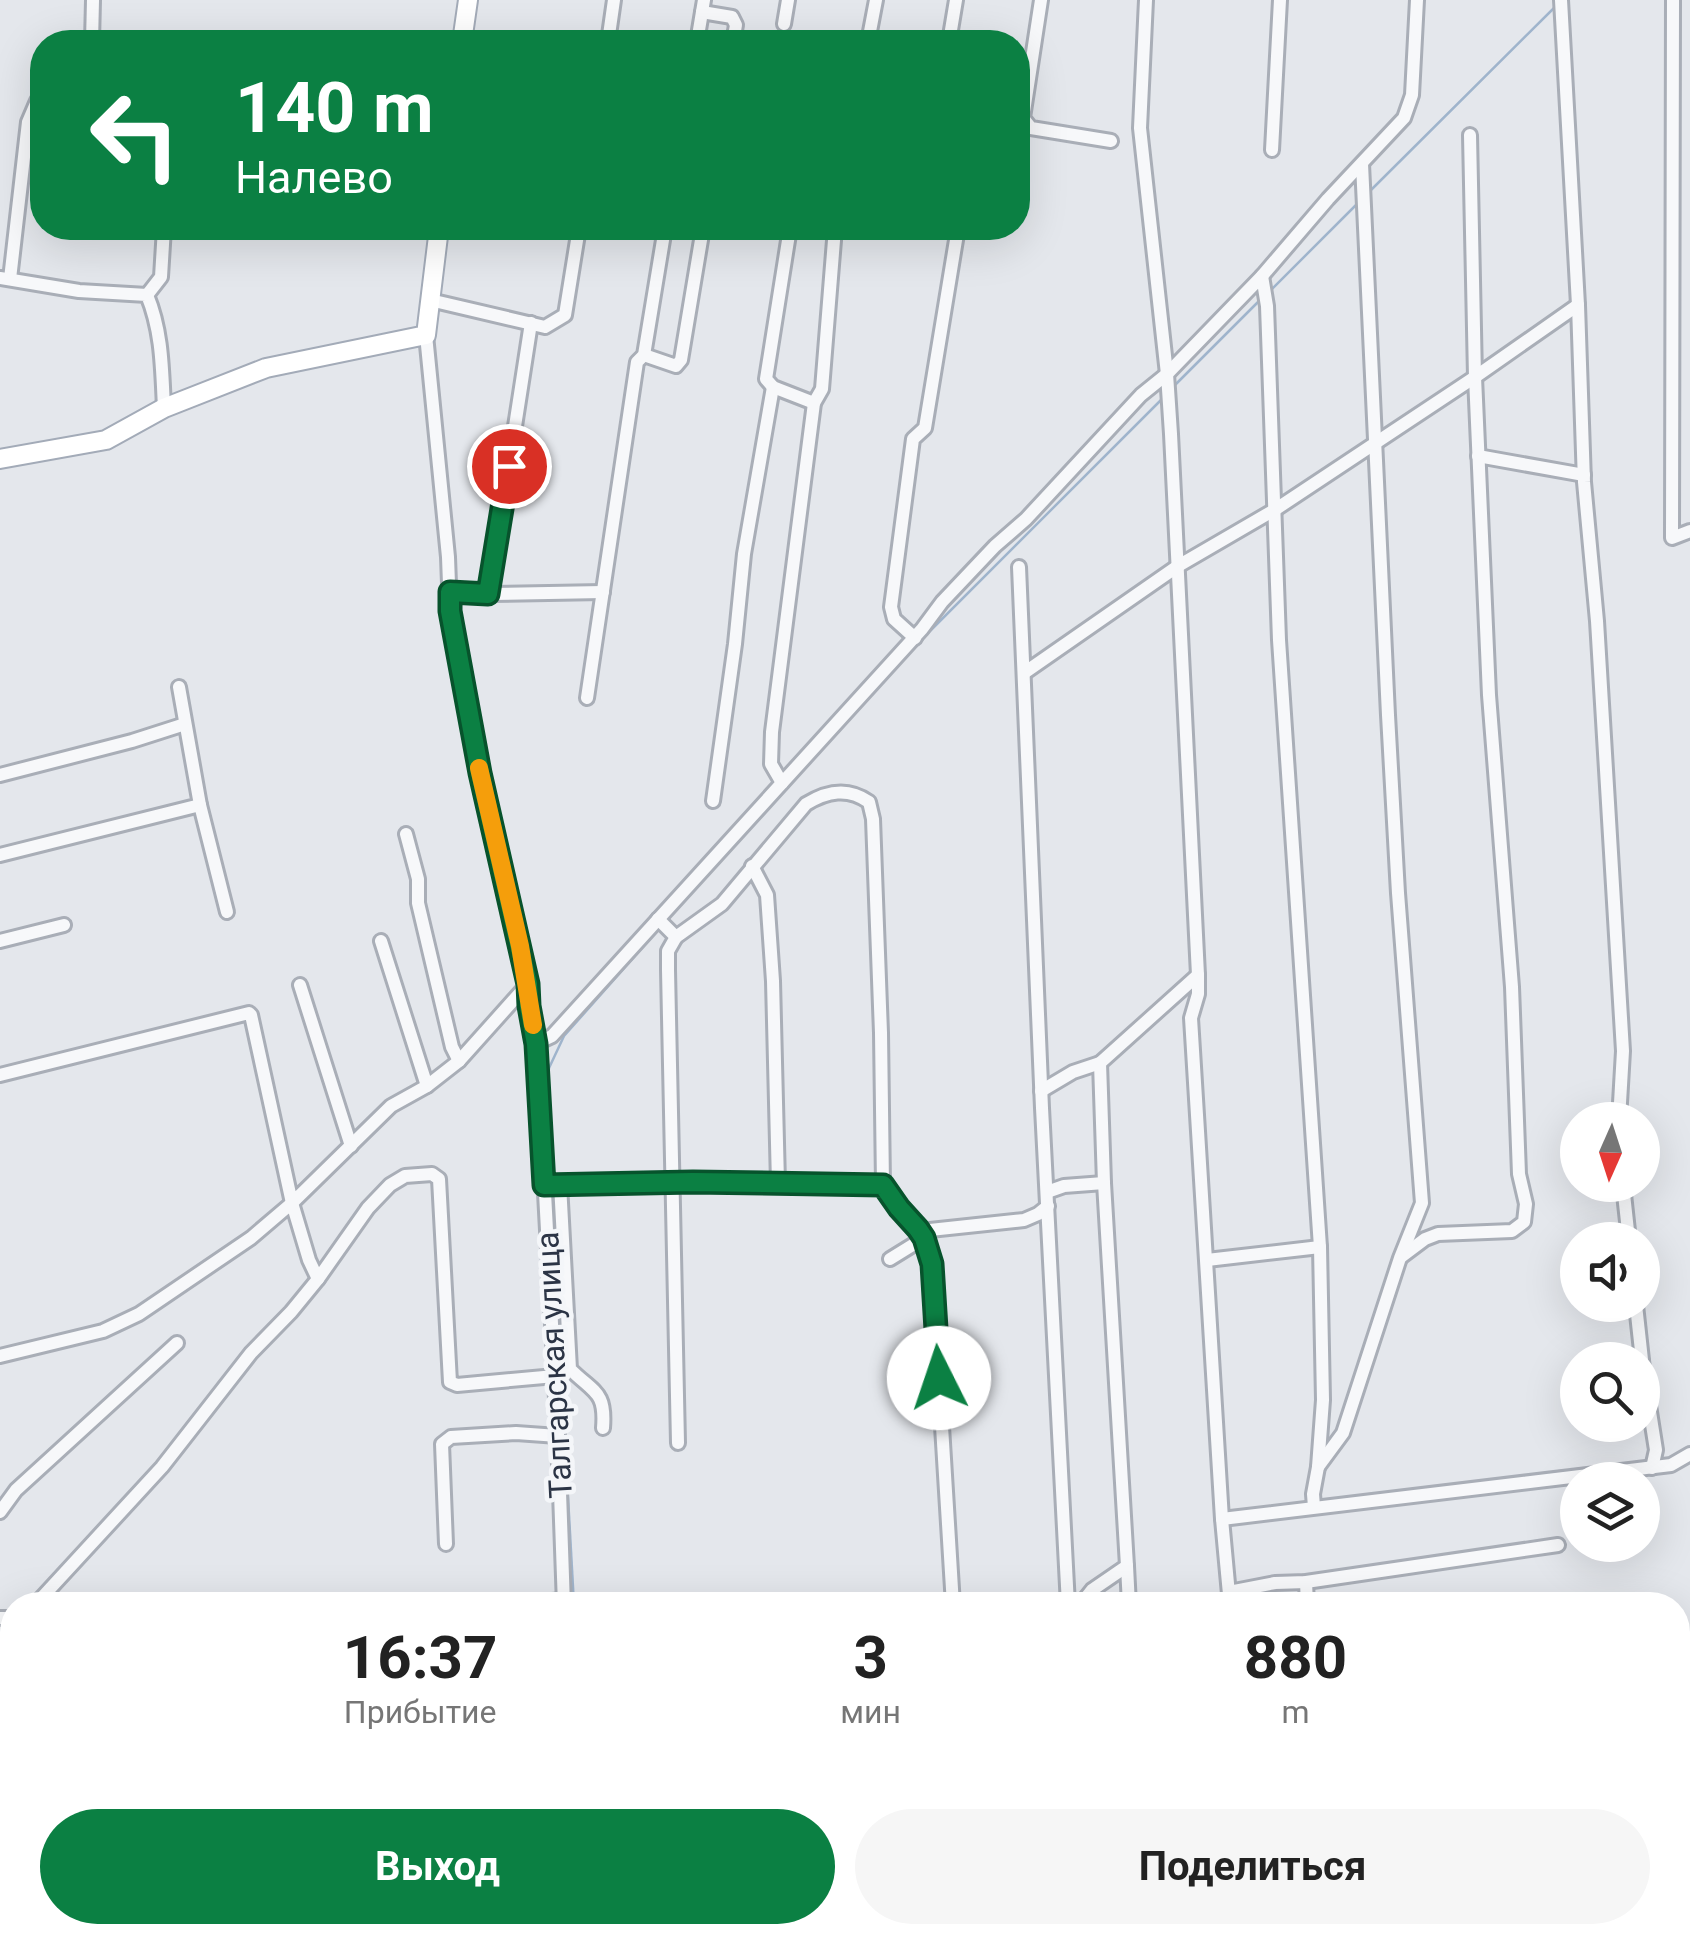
<!DOCTYPE html>
<html lang="ru">
<head>
<meta charset="utf-8">
<style>
  :root { --surface:#fff; --page:#f6f6f6; --text:#222; --muted:#767676; --accent:#0b8043 }
  body { margin:0; font-family:Roboto,sans-serif; background:var(--page); color:var(--text); height:100vh; display:flex; flex-direction:column; font-size:38px; white-space:nowrap }
  * { box-sizing:border-box; margin:0 }
  p { font-size:32px; color:var(--muted) }
  .icon { flex:none; width:55px; height:55px; fill:none; stroke:currentColor; stroke-width:2; stroke-linecap:round; stroke-linejoin:round }
  .map { position:relative; flex:1; overflow:hidden }
  .drawer { position:absolute; left:0px; top:1592px; width:1690px; height:352px; display:flex; flex-direction:column; background:var(--surface); border-radius:40px 40px 0 0; box-shadow:0 10px 40px #0002 }
  .drawer>* { flex:none }
  .hud { position:absolute; left:30px; top:30px; width:1000px; height:210px; border-radius:40px; box-shadow:0 10px 40px #0002; background:#0b8043; color:#fff; overflow:hidden }
  .needle { width:65px; rotate:183deg }
  .tools { position:absolute; left:1560px; top:1102px; display:grid; gap:20px }
  .tools a { display:grid; place-items:center; width:100px; height:100px; border-radius:50%; background:var(--surface); box-shadow:0 10px 40px #0002; font-size:50px }
  .pin { position:absolute; display:grid; place-items:center; width:85px; height:85px; color:#fff; margin:-42px; border:5px solid #fff; border-radius:50%; box-shadow:0 2px 10px #0007 }
  .me { position:absolute; width:110px; margin:-55px; rotate:356deg; stroke-linejoin:round; filter:drop-shadow(0 0 8px #0008) }
  .turn { display:flex; align-items:center; gap:35px; height:210px; padding:0 40px; font-size:45px }
  .turn .icon { width:130px; height:130px; stroke-width:2.5 }
  .turn b { display:block; font-size:70px; line-height:85px }
  .eta { display:flex; justify-content:space-evenly; align-items:center; height:170px; text-align:center }
  .eta b { font-size:60px; font-weight:700; line-height:70px }
  .button { display:flex; gap:20px; margin-top:auto; padding:20px 40px }
  .button a { flex:1; height:115px; border-radius:60px; background:var(--accent); color:#fff; font-size:40px; font-weight:700; line-height:115px; text-align:center }
  .button a+a { background:var(--page); color:var(--text) }
  .map>svg:first-child { display:block }
  .lines { fill:none; stroke-linecap:round; stroke-linejoin:round }
  .stream { stroke:#9fb4cc; stroke-width:2.5 }
  .minor-casing { stroke:#a9aeb7; stroke-width:18 }
  .major-casing { stroke:#a3abb8; stroke-width:22 }
  .minor { stroke:#f7f8fa; stroke-width:12 }
  .major { stroke:#fff; stroke-width:18 }
  .route-casing { stroke:#07532c; stroke-width:25 }
  .route { stroke:#0b8043; stroke-width:18 }
  .slow { stroke:#f59e0b; stroke-width:18 }
  .labels { text-anchor:middle; stroke-width:9; stroke-linejoin:round; paint-order:stroke }
  .street-label { font-size:32px; fill:#2b3445; stroke:#f4f6f9 }
</style>
</head>
<body>
<div class="map">
<svg width="1690" height="1943" viewBox="0 0 1690 1943">
  <rect width="100%" height="100%" fill="#e4e7ec"/>
  <g class="lines">
    <g class="stream">
      <polyline points="1368,193 1557,5"/>
      <polyline points="1269,292 1359,202"/>
      <polyline points="1173,387 1259,301"/>
      <polyline points="667,920 923,638 1164,397"/>
      <polyline points="548,1127 546,1091 549,1068 564,1036 658,930"/>
      <polyline points="559,1335 574,1605"/>
      <polyline points="592,1932 593,1943"/>
    </g>
    <defs>
      <g id="minor">
        <polyline points="1041,0 1023,118 1031,128 1111,141"/>
        <polyline points="1146,0 1140,128 1167,374 1171,434 1198,975 1198,994 1191,1018 1222,1519 1230,1605"/>
        <polyline points="1561,0 1578,305 1584,482 1597,621 1623,1051 1619,1120"/>
        <polyline points="1673,0 1672,538 1690,531"/>
        <polyline points="702,12 732,17 736,25 733,42"/>
        <polyline points="784,24 788,0"/>
        <polyline points="92,42 93,0"/>
        <polyline points="608,42 614,0"/>
        <polyline points="697,42 704,0"/>
        <polyline points="868,42 876,0"/>
        <polyline points="949,42 956,0"/>
        <polyline points="1272,150 1280,0"/>
        <polyline points="790,228 766,379 773,387 814,403"/>
        <polyline points="1262,276 1267,306 1279,640 1320,1247 1323,1400 1318,1467 1313,1494 1314,1507"/>
        <path d="M0,278L79,291L147,295C162,331 162,368 164,408"/>
        <polyline points="10,279 28,122 37,101 42,100"/>
        <polyline points="147,295 161,277 164,228"/>
        <polyline points="430,300 545,327 565,315 579,228"/>
        <polyline points="426,335 448,557 450,611 480,773 528,984 529,1006 537,1043 558,1436 564,1605"/>
        <polyline points="644,355 676,366 681,360 703,228"/>
        <polyline points="1478,456 1584,475"/>
        <polyline points="1019,567 1042,1108 1068,1605"/>
        <polyline points="449,591 489,594 531,323"/>
        <polyline points="489,594 603,592"/>
        <polyline points="915,638 894,619 891,607 913,439 925,428 958,228"/>
        <polyline points="1024,673 1178,566 1276,509 1475,377 1578,305"/>
        <polyline points="587,698 637,362 644,355 665,228"/>
        <polyline points="0,775 132,741 185,724"/>
        <polyline points="782,783 771,764 772,732 814,403 822,389 835,228"/>
        <polyline points="713,801 735,644 744,554 773,387"/>
        <polyline points="200,805 227,912"/>
        <polyline points="406,834 418,879 418,903 452,1047 459,1061"/>
        <polyline points="0,855 200,805 179,687"/>
        <polyline points="752,866 767,895 773,981 778,1183"/>
        <polyline points="658,919 676,937 668,951 668,970 678,1443"/>
        <path d="M676,937L722,904L806,804C827,791 848,787 869,802L873,819L881,1033L883,1185"/>
        <polyline points="0,941 64,925"/>
        <polyline points="381,941 427,1086"/>
        <polyline points="300,985 351,1146"/>
        <polyline points="537,1043 552,1036 922,629 942,602 995,546 1026,519 1141,395 1167,374 1262,276 1328,199 1404,118 1412,95 1417,0"/>
        <polyline points="0,1075 249,1013 251,1015 292,1203 391,1106 427,1086 459,1061 528,984"/>
        <polyline points="1041,1091 1073,1072 1100,1063"/>
        <path d="M560,1184L570,1369C594,1393 606,1391 603,1428"/>
        <polyline points="544,1185 693,1182 883,1185 924,1238 932,1264 953,1605"/>
        <polyline points="1623,1185 1629,1240"/>
        <polyline points="1047,1192 1064,1186 1104,1183"/>
        <polyline points="1401,1257 1425,1239 1438,1234 1512,1231 1524,1222 1526,1204 1519,1174 1512,987 1489,695 1475,377 1470,135"/>
        <polyline points="890,1259 924,1238 930,1230 1024,1220 1038,1214 1048,1206"/>
        <polyline points="1207,1260 1320,1247"/>
        <polyline points="1636,1305 1642,1360"/>
        <polyline points="0,1356 103,1331 139,1314 251,1238 292,1203 309,1260 318,1279"/>
        <polyline points="1642,1361 1656,1450 1652,1468"/>
        <polyline points="1318,1467 1343,1433 1400,1258 1422,1203 1398,893 1388,715 1362,164"/>
        <polyline points="0,1512 16,1490 177,1343"/>
        <polyline points="1222,1519 1671,1465 1690,1454"/>
        <polyline points="446,1544 442,1444 451,1437 516,1433 558,1436"/>
        <polyline points="1127,1566 1129,1605"/>
        <polyline points="1306,1582 1307,1605"/>
        <polyline points="1229,1592 1275,1583 1306,1582 1558,1545"/>
        <polyline points="35,1605 162,1467 251,1353 291,1312 318,1279 368,1208 390,1185 405,1176 432,1174 439,1179 450,1382 457,1385 555,1376"/>
        <polyline points="503,1605 564,1600"/>
        <polyline points="1080,1605 1092,1590 1127,1566 1104,1183 1100,1063 1198,975"/>
        <polyline points="0,1618 12,1618"/>
        <polyline points="424,1932 424,1943"/>
        <polyline points="585,1932 586,1943"/>
        <polyline points="1005,1932 1005,1943"/>
        <polyline points="1054,1932 1055,1943"/>
        <polyline points="1169,1932 1170,1943"/>
        <polyline points="379,1943 380,1932"/>
        <polyline points="951,1943 952,1932"/>
        <polyline points="1292,1943 1293,1932"/>
      </g>
      <g id="major">
        <polyline points="462,42 468,0"/>
        <polyline points="0,459 106,440 164,408 266,368 426,335 439,228"/>
        <polyline points="0,1729 12,1795"/>
        <polyline points="39,1932 41,1943"/>
      </g>
    </defs>
    <use href="#minor" class="minor-casing"/>
    <use href="#major" class="major-casing"/>
    <use href="#minor" class="minor"/>
    <use href="#major" class="major"/>
  </g>
  <g class="lines">
    <defs>
      <polyline id="route" points="509,466 488,594 450,592 450,611 480,773 528,984 529,1006 536,1044 544,1185 693,1182 883,1185 899,1208 918,1229 924,1238 932,1264 939,1378"/>
    </defs>
    <use href="#route" class="route-casing"/>
    <use href="#route" class="route"/>
    <polyline class="slow" points="479,768 520,946 533,1025"/>
  </g>
  <g class="labels">
    <g class="street-label">
      <text transform="translate(554 1365) rotate(-93)" y="11">Талгарская улица</text>
    </g>
  </g>
</svg>
<div class="tools">
<a><svg class="needle" viewBox="-14 -14 28 28"><path d="M0-13l5 13h-10z" fill="#e53935"/><path d="M0 13l5-13h-10z" fill="#767676"/></svg></a>
<a><svg class="icon" aria-label="sound" viewBox="0 0 24 24"><path d="M4 9h4l5-4v14l-5-4H4zM17 9q2 3 0 6"/></svg></a>
<a><svg class="icon" aria-label="search" viewBox="0 0 24 24"><circle cx="10" cy="10" r="6"/><path d="M15 15l6 6"/></svg></a>
<a><svg class="icon" aria-label="layers" viewBox="0 0 24 24"><path d="M12 4l9 5-9 5-9-5zM3 14l9 5 9-5"/></svg></a>
</div>
<div class="pin" style="left:509px;top:466px;background:#d93025"><svg class="icon" aria-label="arrive" viewBox="0 0 24 24"><path d="M6 21V4h12l-3 4 3 4H6"/></svg></div>
<svg class="me" style="left:939px;top:1378px" viewBox="-20 -20 40 40"><circle r="19" fill="#fff"/><path d="M0-13L10 11 0 6-10 11z" fill="#0b8043"/></svg>
<div class="hud">
<div class="turn"><svg class="icon" aria-label="left" viewBox="0 0 24 24"><path d="M17 20v-9H6M10 6l-5 5 5 5"/></svg><div><b>140 m</b>Налево</div></div>
</div>
<section class="drawer">
<div class="eta">
<div><b>16:37</b><p>Прибытие</p></div>
<div><b>3</b><p>мин</p></div>
<div><b>880</b><p>m</p></div>
</div>
<div class="button"><a>Выход</a><a>Поделиться</a></div>
</section>
</div>
</body>
</html>
